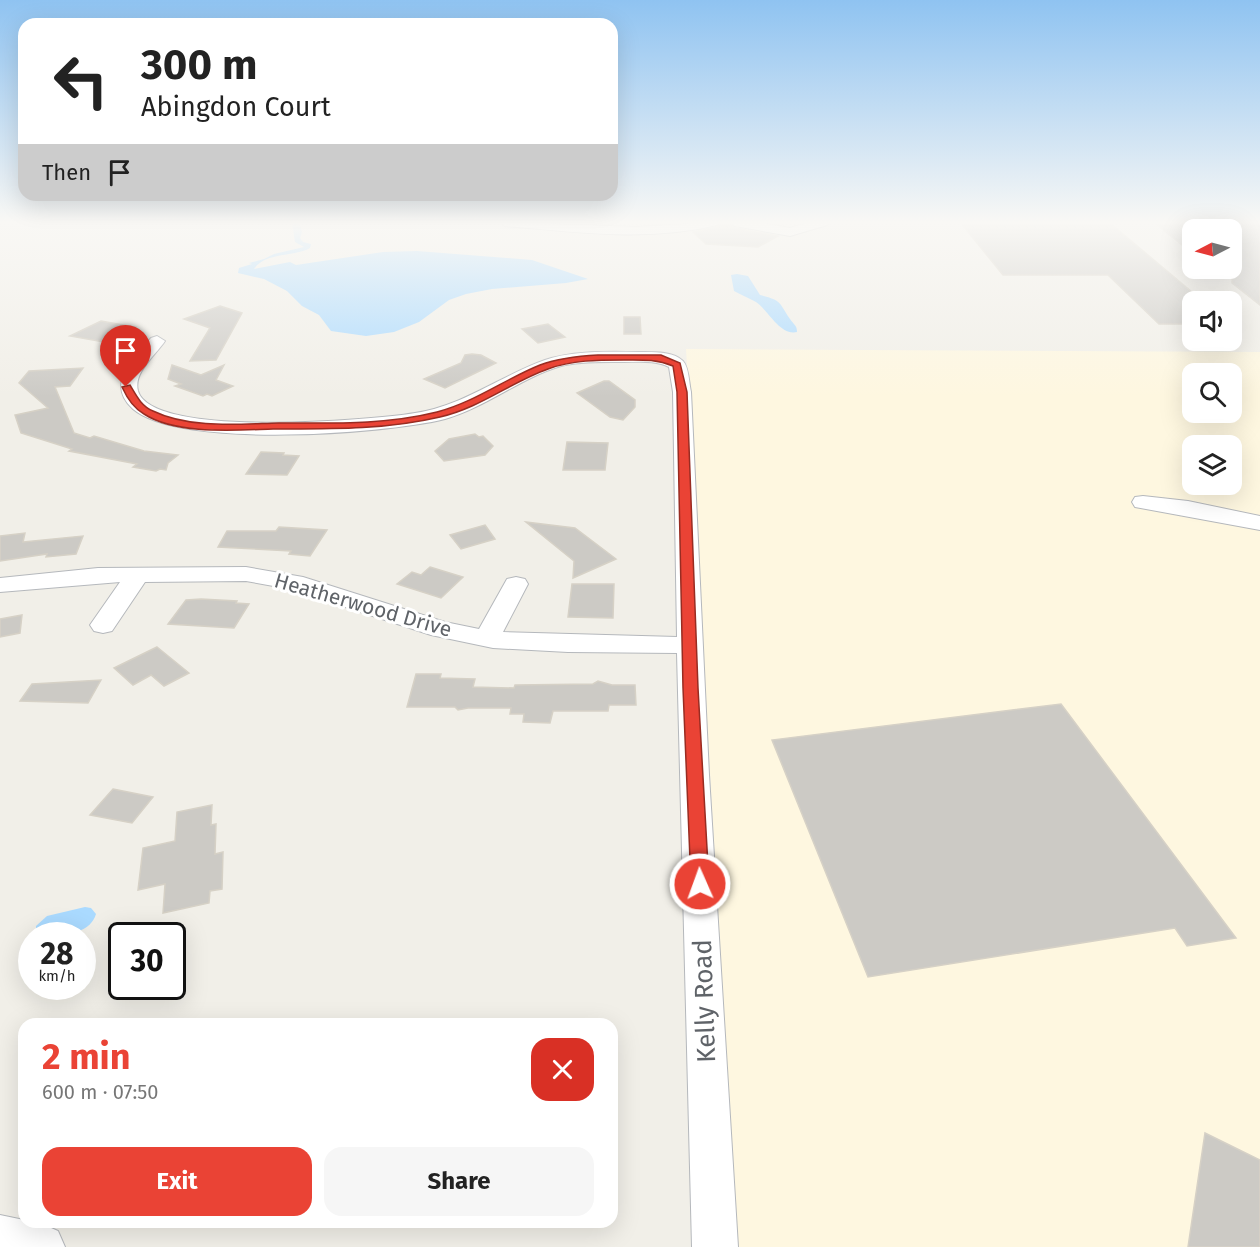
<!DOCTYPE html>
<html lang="en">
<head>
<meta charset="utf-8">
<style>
  :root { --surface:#fff; --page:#f6f6f6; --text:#222; --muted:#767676; --accent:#ea4335 }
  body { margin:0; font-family:"Fira Sans",sans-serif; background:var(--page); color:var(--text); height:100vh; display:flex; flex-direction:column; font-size:22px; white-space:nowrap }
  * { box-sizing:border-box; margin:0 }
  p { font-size:20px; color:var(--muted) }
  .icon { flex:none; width:33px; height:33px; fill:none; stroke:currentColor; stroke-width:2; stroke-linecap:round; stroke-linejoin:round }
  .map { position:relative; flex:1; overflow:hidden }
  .side { position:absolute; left:18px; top:1018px; width:600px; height:210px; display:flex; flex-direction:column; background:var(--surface); border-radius:18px; box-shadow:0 6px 24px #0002 }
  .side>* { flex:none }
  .guide { position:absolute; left:18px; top:18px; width:600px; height:183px; border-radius:18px; box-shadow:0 6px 24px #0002; background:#fff; color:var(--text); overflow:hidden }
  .needle { width:39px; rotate:264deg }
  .fabs { position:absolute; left:1182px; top:219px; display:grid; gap:12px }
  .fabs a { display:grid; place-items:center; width:60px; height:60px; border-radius:12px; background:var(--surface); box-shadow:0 6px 24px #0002; font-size:30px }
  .speed { position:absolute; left:18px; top:922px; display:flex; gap:12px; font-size:30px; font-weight:700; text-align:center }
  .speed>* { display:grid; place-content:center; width:78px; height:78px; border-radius:50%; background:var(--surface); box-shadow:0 6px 24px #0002; line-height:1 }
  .speed small { font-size:15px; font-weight:400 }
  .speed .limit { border:3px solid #111; border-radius:9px; background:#fff; color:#111 }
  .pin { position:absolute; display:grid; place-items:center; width:51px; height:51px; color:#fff; margin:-62px -26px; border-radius:50% 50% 50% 0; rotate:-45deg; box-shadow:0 0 6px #0007 }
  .pin .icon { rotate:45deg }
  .me { position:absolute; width:66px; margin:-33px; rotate:358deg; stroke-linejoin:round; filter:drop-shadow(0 0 4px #0008) }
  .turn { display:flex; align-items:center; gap:21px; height:126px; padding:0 24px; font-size:27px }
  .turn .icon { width:78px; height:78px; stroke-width:2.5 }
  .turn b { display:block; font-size:42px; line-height:51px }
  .then { display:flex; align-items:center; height:57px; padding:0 24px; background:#0003; gap:12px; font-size:22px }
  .round { display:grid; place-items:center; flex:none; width:63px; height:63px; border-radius:18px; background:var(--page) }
  .overview { display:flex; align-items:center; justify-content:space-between; height:102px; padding:0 24px }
  h1 { font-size:36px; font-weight:700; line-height:45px; color:var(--accent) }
  .cta { display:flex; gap:12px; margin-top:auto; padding:12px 24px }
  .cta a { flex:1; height:69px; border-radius:18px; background:var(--accent); color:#fff; font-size:24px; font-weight:700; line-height:69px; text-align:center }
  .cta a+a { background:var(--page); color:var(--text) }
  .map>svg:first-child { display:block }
  .commercial { fill:#fef7e0; fill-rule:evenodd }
  .water { fill:#aadaff }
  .building { fill:#cccac5; stroke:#d6d1c6; stroke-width:1.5 }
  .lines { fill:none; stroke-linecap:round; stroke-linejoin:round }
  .minor-casing { stroke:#b5b8bc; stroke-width:2 }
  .minor { fill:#fff; fill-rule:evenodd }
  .route { fill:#ea4335; stroke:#982c22; stroke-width:1.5 }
  .labels { text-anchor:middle; stroke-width:6; stroke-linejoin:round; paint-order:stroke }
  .street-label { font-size:21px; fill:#5f6368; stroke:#fff }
  .near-street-label { font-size:26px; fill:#5f6368; stroke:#fff }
</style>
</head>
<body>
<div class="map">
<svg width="1260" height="1247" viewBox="0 0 1260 1247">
  <rect width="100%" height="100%" fill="#f1efe8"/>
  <path class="commercial" d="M686,349L1260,352V1247H737ZM1192,374H1232V412H1192ZM1192,446H1232V484H1192Z"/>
  <g class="water">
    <path d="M292,222H299L302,232L300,238L303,242L311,244L310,248C294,257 265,252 254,269L290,262L296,265L383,252L417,251L532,260L588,279L566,283L492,289L466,294L449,300L419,322L394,332L366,336L331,331L319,315L302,306L287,291L264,279L238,273L239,268L252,264L249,263L264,259L274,254L304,247L295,242Z"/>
    <path d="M737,274L748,276L760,295C782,301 778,301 790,319C794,325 797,325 797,332C780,336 769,311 756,302C749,298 741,295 734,291L731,275Z"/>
    <path d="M85,907L91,908L96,914C90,936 54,938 36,935V926L47,916Z"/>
  </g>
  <g class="building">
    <polygon points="721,222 727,222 735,228 778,236 758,247 706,244 693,232 717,227"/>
    <polygon points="960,222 1111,224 1192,292 1192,324 1159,324 1108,275 1003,275"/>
    <polygon points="1154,222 1192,222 1192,253 1156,224"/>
    <polygon points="1232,222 1260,222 1260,305 1232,283"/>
    <polygon points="220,306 242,313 216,360 190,361 210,328 184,319"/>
    <polygon points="624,317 640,317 641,334 624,334"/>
    <polygon points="101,321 135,327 104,342 70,336"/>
    <polygon points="548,324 565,337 538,343 522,329"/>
    <polygon points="472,354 481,355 496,363 445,388 424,379 461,363 465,355"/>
    <polygon points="172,365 201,375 224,365 216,380 233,386 212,396 207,394 203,396 175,386 181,384 168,379"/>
    <polygon points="83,368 70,386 55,387 74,433 90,438 94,436 144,451 178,455 168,463 166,470 160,469 156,471 133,467 137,464 69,451 72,449 21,433 15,415 48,408 19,383 29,371"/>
    <polygon points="604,381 609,381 635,400 635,407 623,420 610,417 577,393"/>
    <polygon points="475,434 479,437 483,436 493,446 485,455 444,461 435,451 449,439"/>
    <polygon points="567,442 608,443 605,470 563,470"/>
    <polygon points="261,452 284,453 283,455 299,456 287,475 246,474"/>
    <polygon points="526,522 575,528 616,559 573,578 574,561"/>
    <polygon points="485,525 495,539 461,549 450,535"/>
    <polygon points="279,527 327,530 310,556 289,554 291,551 218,547 227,531 276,531"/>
    <polygon points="25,533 23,542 83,536 76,554 46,557 47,554 0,561 0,536"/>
    <polygon points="430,567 463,577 441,598 397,584 412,572 421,575"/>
    <polygon points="572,584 614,584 613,618 568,617"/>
    <polygon points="201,599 237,601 236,603 249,604 234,628 168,624 186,600"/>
    <polygon points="22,615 20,633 0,637 0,619"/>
    <polygon points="157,647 189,673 164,686 151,675 133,685 114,668"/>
    <polygon points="416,674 441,674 440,678 475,679 473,687 514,688 515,685 593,684 598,681 612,685 635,685 636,705 609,705 608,711 553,711 550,723 523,722 524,714 510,714 511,708 468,708 458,710 455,707 407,707"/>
    <polygon points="101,680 88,703 20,701 32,684"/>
    <polygon points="1061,704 1236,938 1187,946 1175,928 868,977 772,740"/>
    <polygon points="113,789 153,797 132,823 90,815"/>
    <polygon points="212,805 211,825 216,824 215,854 223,852 222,889 210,891 209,903 163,913 165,884 138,890 143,848 175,841 177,812"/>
    <polygon points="1205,1133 1260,1160 1260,1247 1188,1247"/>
  </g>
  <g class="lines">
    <defs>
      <g id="minor">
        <path d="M499,222L636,227L719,222L717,225C648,242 575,232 505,226Z"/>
        <polygon points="729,222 756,222 790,228 810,222 829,222 827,225 790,236 735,226"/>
        <path d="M157,336L165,341C156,355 133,372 138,391C152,439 373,420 415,413C463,406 500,376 545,360C575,350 608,352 639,352C653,352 673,351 683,361C689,367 689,384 691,392L709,775L738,1247H692L677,653L568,652L493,648L431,635L290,589L246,581L145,582L112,631L103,633L94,631L90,625L120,582L0,592V578L98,568L246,567L303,577L445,622L479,629L507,579L516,577L525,579L528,584L503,632L677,637L673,392L669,367C656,360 639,362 624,362C604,362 581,361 561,366C520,378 487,407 445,419C386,434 179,449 133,409C105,384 133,358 151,338Z"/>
        <polygon points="1143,496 1188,501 1260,516 1260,530 1135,507 1132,502 1135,497"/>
        <polygon points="0,1215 24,1220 24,1222 42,1224 58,1231 65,1247 0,1247"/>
      </g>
    </defs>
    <use href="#minor" class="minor-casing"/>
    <use href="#minor" class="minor"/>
  </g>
  <linearGradient id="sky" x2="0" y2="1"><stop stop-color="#8fc3f1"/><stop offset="0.56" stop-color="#f9f8f5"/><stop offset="1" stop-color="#f9f8f5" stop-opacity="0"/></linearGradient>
  <rect width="1260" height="397" fill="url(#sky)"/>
  <path class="route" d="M598,355H661L680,363L687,392L698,688L709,884L706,889L700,891L693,889L691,884L683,688L677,392L673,366C656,359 641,360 624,360C598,360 572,360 548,369C511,382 480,408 440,417C385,430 329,429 273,429C236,430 176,435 144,414C133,408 127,398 122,387L130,385C136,395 141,406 153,411C190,429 239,424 279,423C332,423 385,425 437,412C475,402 505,379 540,365C559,358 578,356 598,355Z"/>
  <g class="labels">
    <g class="street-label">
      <text transform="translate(363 605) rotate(16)" y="7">Heatherwood Drive</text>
    </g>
    <g class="near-street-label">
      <text transform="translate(704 1001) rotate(-92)" y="9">Kelly Road</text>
    </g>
  </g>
</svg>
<div class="fabs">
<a><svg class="needle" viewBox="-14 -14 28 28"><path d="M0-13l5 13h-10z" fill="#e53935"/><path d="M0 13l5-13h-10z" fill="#767676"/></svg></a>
<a><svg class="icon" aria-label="sound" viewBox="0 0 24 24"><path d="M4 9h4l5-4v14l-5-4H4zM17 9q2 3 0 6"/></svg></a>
<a><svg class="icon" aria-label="search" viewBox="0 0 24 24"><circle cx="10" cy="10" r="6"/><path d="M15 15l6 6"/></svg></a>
<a><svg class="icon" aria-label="layers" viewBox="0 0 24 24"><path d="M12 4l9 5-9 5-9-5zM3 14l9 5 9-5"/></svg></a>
</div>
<div class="speed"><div>28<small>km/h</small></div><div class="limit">30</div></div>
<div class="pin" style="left:126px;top:387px;background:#d93025"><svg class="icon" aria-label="arrive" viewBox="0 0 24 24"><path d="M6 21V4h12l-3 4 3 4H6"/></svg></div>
<svg class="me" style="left:700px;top:884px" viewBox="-20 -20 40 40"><circle r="17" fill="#ea4335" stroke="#fff" stroke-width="3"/><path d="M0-11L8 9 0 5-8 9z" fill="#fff"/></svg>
<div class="guide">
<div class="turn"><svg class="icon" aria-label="left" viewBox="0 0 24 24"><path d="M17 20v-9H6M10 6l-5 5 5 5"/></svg><div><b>300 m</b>Abingdon Court</div></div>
<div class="then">Then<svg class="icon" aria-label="arrive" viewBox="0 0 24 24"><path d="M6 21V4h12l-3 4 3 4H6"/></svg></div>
</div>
<section class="side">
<div class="overview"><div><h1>2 min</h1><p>600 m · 07:50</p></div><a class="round" style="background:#d93025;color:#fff"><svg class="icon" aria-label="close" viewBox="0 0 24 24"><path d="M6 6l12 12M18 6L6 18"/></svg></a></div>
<div class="cta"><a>Exit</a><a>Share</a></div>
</section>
</div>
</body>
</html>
